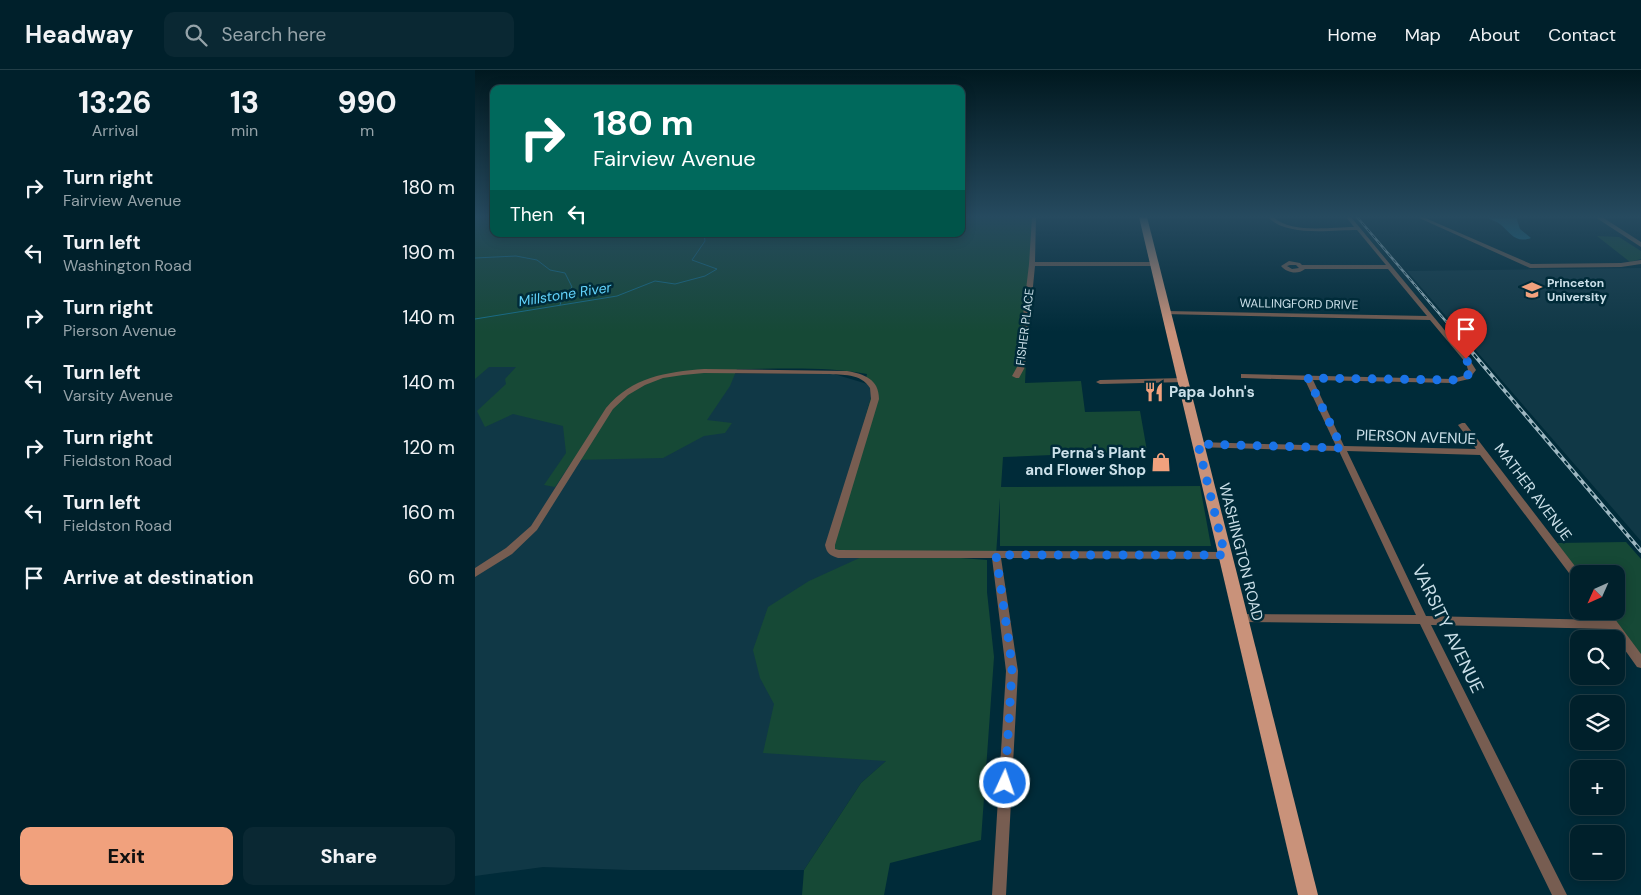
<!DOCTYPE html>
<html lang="en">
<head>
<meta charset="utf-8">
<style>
  :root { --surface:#00202b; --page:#0a2833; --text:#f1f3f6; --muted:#95a3a9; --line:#223e47; --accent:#f1a17d }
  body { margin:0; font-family:"DM Sans",sans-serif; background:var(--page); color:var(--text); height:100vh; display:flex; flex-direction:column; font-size:19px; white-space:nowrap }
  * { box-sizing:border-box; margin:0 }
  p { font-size:16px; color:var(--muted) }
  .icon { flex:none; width:28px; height:28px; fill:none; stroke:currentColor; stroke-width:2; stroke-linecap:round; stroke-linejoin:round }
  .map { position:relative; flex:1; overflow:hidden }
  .details { display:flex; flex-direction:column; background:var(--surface); width:475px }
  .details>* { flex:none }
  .hud { position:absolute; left:15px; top:15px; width:475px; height:152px; border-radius:10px; box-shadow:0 2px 12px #0003,0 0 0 1px var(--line); background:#00695c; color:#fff; overflow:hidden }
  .needle { width:32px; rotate:225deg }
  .fabs { position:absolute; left:1095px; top:495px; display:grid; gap:10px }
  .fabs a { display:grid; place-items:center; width:55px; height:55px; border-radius:10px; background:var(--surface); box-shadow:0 2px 12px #0003,0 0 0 1px var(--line); font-size:25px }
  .pin { position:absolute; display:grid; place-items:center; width:42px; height:42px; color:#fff; margin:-51px -21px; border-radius:50% 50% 50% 0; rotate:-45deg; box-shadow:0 0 5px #0007 }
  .pin .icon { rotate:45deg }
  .me { position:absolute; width:55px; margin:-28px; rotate:3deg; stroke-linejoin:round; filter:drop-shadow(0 0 4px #0008) }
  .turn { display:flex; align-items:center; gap:18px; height:105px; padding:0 20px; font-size:22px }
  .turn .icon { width:65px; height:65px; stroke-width:2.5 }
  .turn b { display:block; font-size:35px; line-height:42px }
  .then { display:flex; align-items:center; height:48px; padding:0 20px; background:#0003; gap:10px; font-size:19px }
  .eta { display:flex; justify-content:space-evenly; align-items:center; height:85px; text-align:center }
  .eta b { font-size:30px; font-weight:800; line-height:35px }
  .action { display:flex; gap:10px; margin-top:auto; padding:10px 20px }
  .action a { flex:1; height:58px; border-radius:10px; background:var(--accent); color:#111; font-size:20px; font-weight:800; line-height:58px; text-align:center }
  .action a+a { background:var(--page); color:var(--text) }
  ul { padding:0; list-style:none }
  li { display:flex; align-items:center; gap:15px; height:65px; padding:0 20px }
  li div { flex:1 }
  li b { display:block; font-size:19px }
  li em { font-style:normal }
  header { display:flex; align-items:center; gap:30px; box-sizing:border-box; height:70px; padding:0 25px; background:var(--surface); border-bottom:1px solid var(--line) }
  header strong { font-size:24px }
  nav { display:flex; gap:28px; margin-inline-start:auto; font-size:18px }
  .search { width:350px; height:45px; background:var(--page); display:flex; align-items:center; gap:12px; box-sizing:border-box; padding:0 18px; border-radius:10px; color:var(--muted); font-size:19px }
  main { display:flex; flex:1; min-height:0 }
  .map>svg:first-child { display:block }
  .built { fill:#103846 }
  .green { fill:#164936 }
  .water { fill:#186f8a }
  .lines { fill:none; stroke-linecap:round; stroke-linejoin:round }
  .stream { stroke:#186f8a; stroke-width:1 }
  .minor { fill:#775d51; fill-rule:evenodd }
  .tertiary { fill:#775d51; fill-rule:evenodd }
  .primary { fill:#c9927a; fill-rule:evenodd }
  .rail-far1-casing { stroke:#9db7c1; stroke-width:2.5 }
  .rail-casing { stroke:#9db7c1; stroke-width:4 }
  .rail-far1 { stroke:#002b39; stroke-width:1; stroke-dasharray:4; stroke-linecap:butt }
  .rail { stroke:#002b39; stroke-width:2; stroke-dasharray:5; stroke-linecap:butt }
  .route { stroke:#1a73e8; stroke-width:9; stroke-dasharray:0 16.2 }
  .labels { text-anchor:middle; stroke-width:5; stroke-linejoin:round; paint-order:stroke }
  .far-poi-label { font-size:12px; font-weight:bold; fill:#cbe0e9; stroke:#002b39; text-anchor:start }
  .far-street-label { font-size:12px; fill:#cbe0e9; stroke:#002b39 }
  .far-water-label { font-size:14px; font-style:italic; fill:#62d4fd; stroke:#002b39 }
  .poi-label { font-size:15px; font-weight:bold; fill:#cbe0e9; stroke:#002b39; text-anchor:start }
  .street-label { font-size:15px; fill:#cbe0e9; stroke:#002b39 }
  .near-street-label { font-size:18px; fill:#cbe0e9; stroke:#002b39 }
</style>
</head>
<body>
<header>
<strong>Headway</strong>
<div class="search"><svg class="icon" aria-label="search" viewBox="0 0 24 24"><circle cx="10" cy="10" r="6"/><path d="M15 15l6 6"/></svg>Search here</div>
<nav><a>Home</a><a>Map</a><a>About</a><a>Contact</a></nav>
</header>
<main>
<section class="details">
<div class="eta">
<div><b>13:26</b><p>Arrival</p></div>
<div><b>13</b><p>min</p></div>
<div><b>990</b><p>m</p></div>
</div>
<ul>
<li><svg class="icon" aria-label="right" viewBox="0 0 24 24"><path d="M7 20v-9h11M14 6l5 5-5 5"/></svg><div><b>Turn right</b><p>Fairview Avenue</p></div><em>180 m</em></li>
<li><svg class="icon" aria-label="left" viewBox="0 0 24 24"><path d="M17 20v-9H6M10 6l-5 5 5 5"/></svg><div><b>Turn left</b><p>Washington Road</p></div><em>190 m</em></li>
<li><svg class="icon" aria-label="right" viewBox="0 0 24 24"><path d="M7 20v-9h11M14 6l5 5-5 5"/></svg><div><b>Turn right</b><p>Pierson Avenue</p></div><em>140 m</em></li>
<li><svg class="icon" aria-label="left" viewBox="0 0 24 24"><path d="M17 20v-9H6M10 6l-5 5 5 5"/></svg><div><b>Turn left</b><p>Varsity Avenue</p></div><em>140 m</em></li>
<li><svg class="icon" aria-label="right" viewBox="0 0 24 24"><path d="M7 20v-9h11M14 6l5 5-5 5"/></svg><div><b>Turn right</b><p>Fieldston Road</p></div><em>120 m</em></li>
<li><svg class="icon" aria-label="left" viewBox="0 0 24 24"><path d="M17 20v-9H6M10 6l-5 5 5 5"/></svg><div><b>Turn left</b><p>Fieldston Road</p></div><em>160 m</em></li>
<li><svg class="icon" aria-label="arrive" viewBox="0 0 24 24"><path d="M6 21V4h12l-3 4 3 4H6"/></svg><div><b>Arrive at destination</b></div><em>60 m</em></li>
</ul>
<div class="action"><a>Exit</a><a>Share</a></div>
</section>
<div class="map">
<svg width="1166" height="825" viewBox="0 0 1166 825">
  <rect width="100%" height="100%" fill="#002b39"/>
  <g class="built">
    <polygon points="1166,198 1166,471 932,201"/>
    <polygon points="0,271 180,304 359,304 399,316 365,439 392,485 425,679 386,713 329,800 154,800 68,797 0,806"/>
  </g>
  <g class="green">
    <path d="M0,147H19V164H486V147H558L550,313L606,311L610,342L665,341L672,381L528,387L526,417L725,416L736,476H525V428L521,485L460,486L512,490V522L519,587L506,770L415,793L409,825H327L329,800L386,713L411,691L288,683L299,634L285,608L278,580L293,537L334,511L391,485L356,481L365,439L399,316L391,308L392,304C350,296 305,299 262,299L255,316L232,350L257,353L250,363L229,366L188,388L98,390L80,417L69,415L91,383L88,356L38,344L10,357L2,341L31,314L30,309L41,297H14L0,309Z"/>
    <polygon points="1122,166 1144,167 1166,181 1166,189 1155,192"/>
    <polygon points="1151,472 1166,489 1166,587 1133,541 1141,541 1141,504 1105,504 1082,473"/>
  </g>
  <path class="water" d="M1010,147H1041L1045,159L1056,168C1040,174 1035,162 1025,154C1021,151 1015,149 1010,147Z"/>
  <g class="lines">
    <g class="stream">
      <polyline points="0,188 41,186 62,190 75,200 90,203 97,217 88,226 85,235"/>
      <polyline points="0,249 142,226 180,211 200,214 230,206 242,199 217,190 230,171 229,164"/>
    </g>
    <g class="minor">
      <polygon points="557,147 561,147 560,192 680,192 683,194 680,196 560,196 550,297 544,308 541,308 537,306 542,297 554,194"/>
      <path d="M793,147H798C817,164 855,157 879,157L871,147H876L996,292L1001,300L994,309L977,313L838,310L869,376L1001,379L983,355L987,353H990L1106,504H1104V512L1100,511L1005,385L872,381L951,546L1129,550L1123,541H1134L1166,584V598L1162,597L1135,559L956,555L1092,825H1077L945,554L765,552L761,551L760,548L761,545L765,544L941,545L864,381L720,377L719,375L723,372L861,376L830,310L769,308H766V304L977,309L988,306L993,300L991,293L955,250L689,244L688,243L691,241L952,246L913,199H830C823,205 812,203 806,196L814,191L825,193L827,195H911L882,160C856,160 811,167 793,147ZM815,195H821L824,198L817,199L812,196Z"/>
      <polygon points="942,147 948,147 1056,194 1146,193 1166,190 1166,194 1146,197 1055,198"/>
      <path d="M229,299L372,301C389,304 404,309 404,329L360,475V479L364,480L753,482L755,485L753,488L750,489L526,488L543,601L531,825H517L531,601L517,488H363C355,485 352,484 350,475L396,329L395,318C386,303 367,305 352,304L229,303L208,305L188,308L170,315L153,325L138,339L62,460L37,484L0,507V498L31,478L56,456L131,338C157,307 191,302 229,299Z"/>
      <polygon points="708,308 712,310 711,312 625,314 621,312 625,310"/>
    </g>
    <polygon class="tertiary" points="1120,147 1127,147 1166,172 1166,177"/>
    <polygon class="primary" points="664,147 672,147 843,825 823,825"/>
    <defs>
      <polyline id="rail-far1" points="882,147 974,255"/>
      <polyline id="rail" points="973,254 1166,481"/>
    </defs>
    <use href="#rail-far1" class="rail-far1-casing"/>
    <use href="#rail" class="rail-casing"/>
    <use href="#rail-far1" class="rail-far1"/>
    <use href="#rail" class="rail"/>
  </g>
  <linearGradient id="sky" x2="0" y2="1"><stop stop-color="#00181f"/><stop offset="0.56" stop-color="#264a5f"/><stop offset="1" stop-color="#264a5f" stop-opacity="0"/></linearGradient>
  <rect width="1166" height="262" fill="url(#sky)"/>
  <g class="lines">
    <polyline class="route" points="530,713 537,601 535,580 521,485 750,485 723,374 867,378 833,308 983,310 992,306 997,300 991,289"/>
  </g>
  <defs>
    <symbol id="university-bare" viewBox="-9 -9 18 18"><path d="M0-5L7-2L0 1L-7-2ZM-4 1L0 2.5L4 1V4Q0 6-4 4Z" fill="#f1a17d" stroke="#002b39" stroke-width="2.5" paint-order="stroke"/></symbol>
    <symbol id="restaurant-bare" viewBox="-9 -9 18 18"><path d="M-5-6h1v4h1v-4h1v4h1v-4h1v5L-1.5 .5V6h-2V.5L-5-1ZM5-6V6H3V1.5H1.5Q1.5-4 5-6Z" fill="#f1a17d" stroke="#002b39" stroke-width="2.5" paint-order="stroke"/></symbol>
    <symbol id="shop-bare" viewBox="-9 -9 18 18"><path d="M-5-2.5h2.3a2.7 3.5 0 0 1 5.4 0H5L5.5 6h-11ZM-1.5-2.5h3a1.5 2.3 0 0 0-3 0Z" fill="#f1a17d" stroke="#002b39" stroke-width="2.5" paint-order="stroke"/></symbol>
  </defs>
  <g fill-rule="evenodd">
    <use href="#university-bare" x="1043" y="206" width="28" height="28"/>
    <use href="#restaurant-bare" x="665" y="308" width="28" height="28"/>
    <use href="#shop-bare" x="672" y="378" width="28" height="28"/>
  </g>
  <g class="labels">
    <g class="far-poi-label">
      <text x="1072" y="217">Princeton<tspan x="1072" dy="14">University</tspan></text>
    </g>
    <g class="far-street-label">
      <text transform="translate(824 234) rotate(1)" y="4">WALLINGFORD DRIVE</text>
      <text transform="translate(550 257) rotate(-83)" y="4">FISHER PLACE</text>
    </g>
    <g class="far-water-label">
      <text transform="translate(90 224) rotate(-9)" y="5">Millstone River</text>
    </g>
    <g class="poi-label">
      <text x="694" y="327">Papa John's</text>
      <text x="671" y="388" text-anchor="end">Perna's Plant<tspan x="671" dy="17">and Flower Shop</tspan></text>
    </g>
    <g class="street-label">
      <text transform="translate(941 367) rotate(2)" y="5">PIERSON AVENUE</text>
      <text transform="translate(1058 422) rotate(53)" y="5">MATHER AVENUE</text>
      <text transform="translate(766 482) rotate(76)" y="5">WASHINGTON ROAD</text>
    </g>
    <g class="near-street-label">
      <text transform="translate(973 559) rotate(64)" y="6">VARSITY AVENUE</text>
    </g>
  </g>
</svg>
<div class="fabs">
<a><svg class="needle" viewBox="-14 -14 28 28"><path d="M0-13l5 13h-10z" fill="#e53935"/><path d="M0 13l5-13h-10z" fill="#95a3a9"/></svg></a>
<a><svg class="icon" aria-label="search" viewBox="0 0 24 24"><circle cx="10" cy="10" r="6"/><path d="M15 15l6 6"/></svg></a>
<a><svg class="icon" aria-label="layers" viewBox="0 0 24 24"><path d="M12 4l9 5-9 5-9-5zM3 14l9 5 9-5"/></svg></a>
<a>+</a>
<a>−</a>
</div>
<div class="pin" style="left:991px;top:289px;background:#d93025"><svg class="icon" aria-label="arrive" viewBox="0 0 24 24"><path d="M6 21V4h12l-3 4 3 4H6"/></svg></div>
<svg class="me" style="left:530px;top:713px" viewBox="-20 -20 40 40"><circle r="17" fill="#1a73e8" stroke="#fff" stroke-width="3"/><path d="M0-11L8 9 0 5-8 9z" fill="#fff"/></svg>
<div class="hud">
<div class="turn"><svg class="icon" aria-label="right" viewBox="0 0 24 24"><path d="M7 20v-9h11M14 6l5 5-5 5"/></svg><div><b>180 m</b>Fairview Avenue</div></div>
<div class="then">Then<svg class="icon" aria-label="left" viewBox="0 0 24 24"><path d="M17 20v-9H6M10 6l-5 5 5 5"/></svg></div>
</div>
</div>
</main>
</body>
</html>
